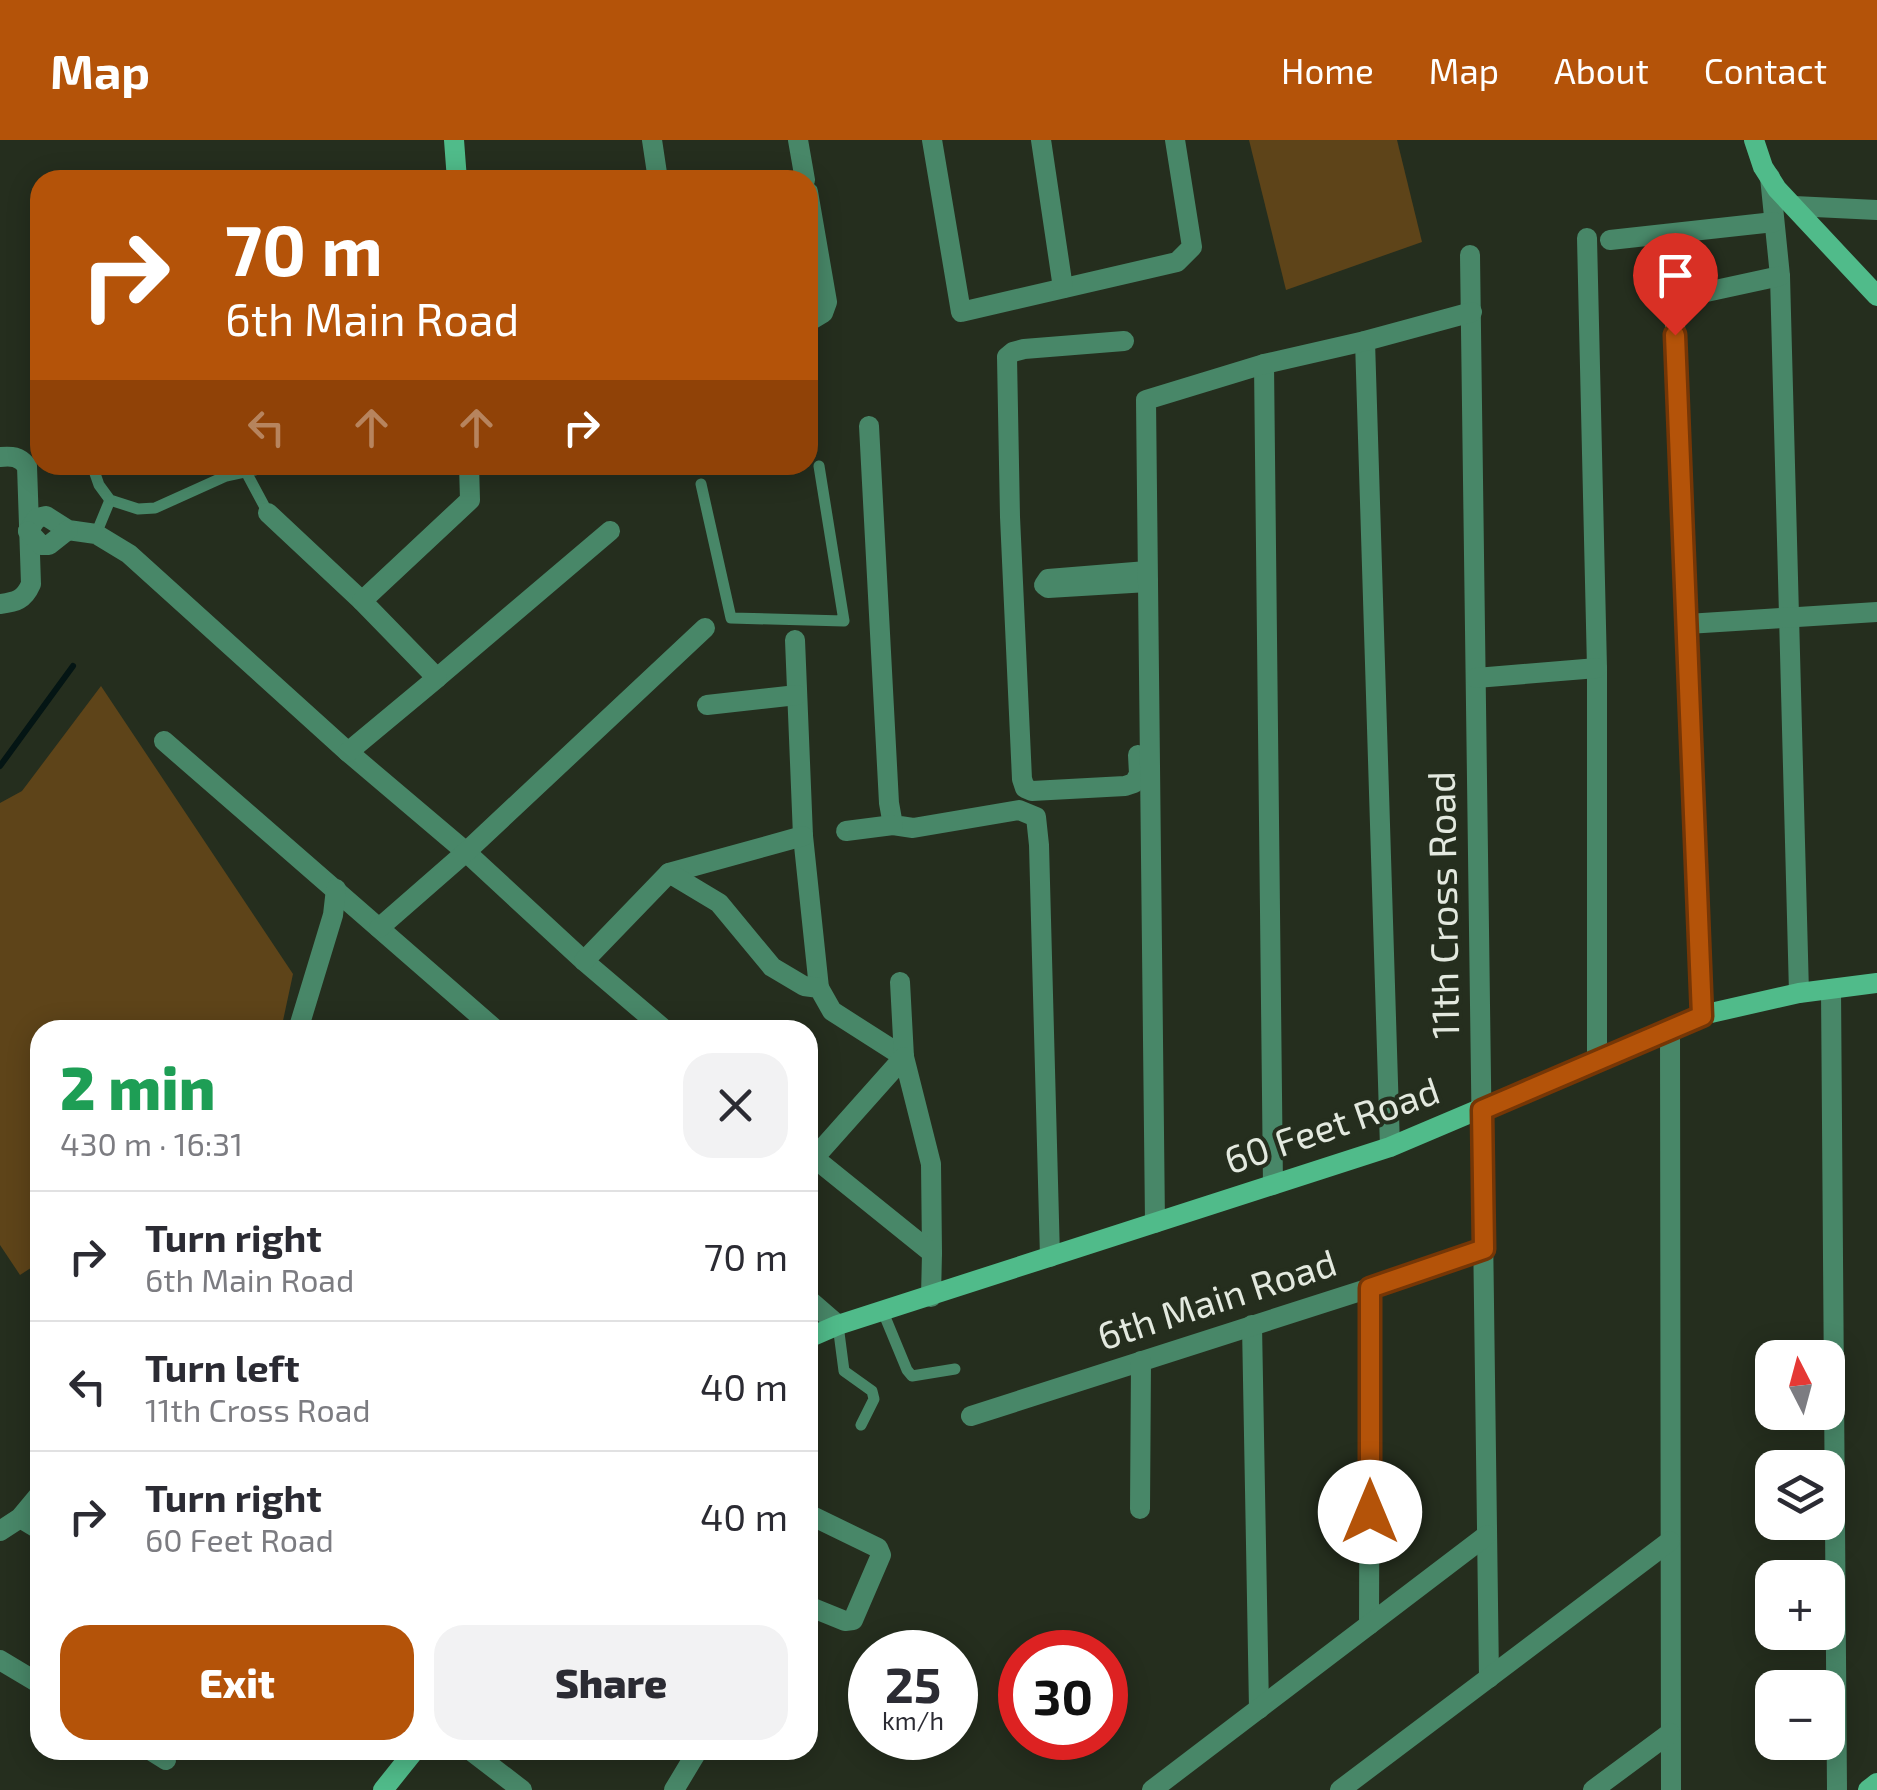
<!DOCTYPE html>
<html lang="en">
<head>
<meta charset="utf-8">
<style>
  :root { --surface:#fff; --page:#f2f2f3; --text:#2b2b33; --muted:#7c7c81; --line:#e1e1e2; --accent:#b45309 }
  body { margin:0; font-family:"Exo 2",sans-serif; background:var(--page); color:var(--text); height:100vh; display:flex; flex-direction:column; font-size:38px; white-space:nowrap }
  * { box-sizing:border-box; margin:0 }
  p { font-size:32px; color:var(--muted) }
  .icon { flex:none; width:55px; height:55px; fill:none; stroke:currentColor; stroke-width:2; stroke-linecap:round; stroke-linejoin:round }
  .map { position:relative; flex:1; overflow:hidden }
  .side { position:absolute; left:30px; top:880px; width:788px; height:740px; display:flex; flex-direction:column; background:var(--surface); border-radius:30px; box-shadow:0 5px 25px #0003 }
  .side>* { flex:none }
  .top-card { position:absolute; left:30px; top:30px; width:788px; height:305px; border-radius:30px; box-shadow:0 5px 25px #0003; background:#b45309; color:#fff; overflow:hidden }
  .needle { width:65px; rotate:354deg }
  .fabs { position:absolute; left:1755px; top:1200px; display:grid; gap:20px }
  .fabs a { display:grid; place-items:center; width:90px; height:90px; border-radius:20px; background:var(--surface); box-shadow:0 5px 25px #0003; font-size:50px }
  .speed { position:absolute; left:848px; top:1490px; display:flex; gap:20px; font-size:50px; font-weight:700; text-align:center }
  .speed>* { display:grid; place-content:center; width:130px; height:130px; border-radius:50%; background:var(--surface); box-shadow:0 5px 25px #0003; line-height:1 }
  .speed small { font-size:25px; font-weight:400 }
  .speed .limit { border:15px solid #d22; background:#fff; color:#111 }
  .pin { position:absolute; display:grid; place-items:center; width:85px; height:85px; color:#fff; margin:-102px -42px; border-radius:50% 50% 50% 0; rotate:-45deg; box-shadow:0 0 10px #0007 }
  .pin .icon { rotate:45deg }
  .me { position:absolute; width:110px; margin:-55px; rotate:0deg; stroke-linejoin:round; filter:drop-shadow(0 0 8px #0008) }
  .turn { display:flex; align-items:center; gap:35px; height:210px; padding:0 30px; font-size:45px }
  .turn .icon { width:130px; height:130px; stroke-width:2.5 }
  .turn b { display:block; font-size:70px; line-height:85px }
  .lanes { display:flex; align-items:center; height:95px; padding:0 30px; background:#0003; justify-content:center; gap:50px; direction:ltr }
  .lanes .off { opacity:.35 }
  .round { display:grid; place-items:center; flex:none; width:105px; height:105px; border-radius:30px; background:var(--page) }
  .summary { display:flex; align-items:center; justify-content:space-between; height:170px; padding:0 30px }
  h1 { font-size:60px; font-weight:800; line-height:75px; color:#1e9e55 }
  .action { display:flex; gap:20px; margin-top:auto; padding:20px 30px }
  .action a { flex:1; height:115px; border-radius:30px; background:var(--accent); color:#fff; font-size:40px; font-weight:800; line-height:115px; text-align:center }
  .action a+a { background:var(--page); color:var(--text) }
  ul { padding:0; list-style:none }
  li { display:flex; align-items:center; gap:30px; height:130px; padding:0 30px; border-top:2px solid var(--line) }
  li div { flex:1 }
  li b { display:block; font-size:38px }
  li em { font-style:normal }
  header { display:flex; align-items:center; gap:60px; box-sizing:border-box; height:140px; padding:0 50px; background:var(--accent); color:#fff }
  header strong { font-size:48px }
  nav { display:flex; gap:55px; margin-inline-start:auto; font-size:35px }
  .map>svg:first-child { display:block }
  .green { fill:#5e4419 }
  .lines { fill:none; stroke-linecap:round; stroke-linejoin:round }
  .stream { stroke:#041514; stroke-width:6 }
  .lane { stroke:#488768; stroke-width:11 }
  .street { stroke:#488768; stroke-width:20 }
  .secondary { stroke:#50bb8a; stroke-width:20 }
  .route-casing { stroke:#753606; stroke-width:25 }
  .route { stroke:#b45309; stroke-width:18 }
  .labels { text-anchor:middle; stroke-width:8; stroke-linejoin:round; paint-order:stroke }
  .street-label { font-size:38px; fill:#e3e9df; stroke:#252e1e }
</style>
</head>
<body>
<header>
<strong>Map</strong>
<nav><a>Home</a><a>Map</a><a>About</a><a>Contact</a></nav>
</header>
<div class="map">
<svg width="1877" height="1650" viewBox="0 0 1877 1650">
  <rect width="100%" height="100%" fill="#252e1e"/>
  <g class="green">
    <polygon points="1249,0 1397,0 1422,102 1286,150"/>
    <polygon points="101,546 293,834 281,890 40,890 40,1122 20,1135 0,1105 0,663 22,651"/>
  </g>
  <g class="lines">
    <polyline class="stream" points="0,626 73,526"/>
    <g class="lane">
      <polyline points="92,325 99,345 110,360 138,369 155,368 226,336 278,325"/>
      <polyline points="246,332 268,373"/>
      <polyline points="701,344 731,478 844,481 819,326"/>
      <polyline points="96,394 110,360"/>
      <polyline points="883,1172 907,1230 912,1236 955,1229"/>
      <polyline points="838,1185 844,1231 872,1251 874,1259 861,1285"/>
    </g>
    <g class="street">
      <polyline points="652,0 658,40"/>
      <polyline points="798,0 805,40"/>
      <polyline points="932,0 961,172 1177,122 1192,107 1175,0"/>
      <polyline points="1041,0 1063,148"/>
      <polyline points="1770,37 1780,136 1799,853"/>
      <polyline points="808,52 827,162 823,173 808,182"/>
      <polyline points="1794,66 1877,70"/>
      <polyline points="1587,98 1597,528 1597,920"/>
      <polyline points="1610,100 1774,82"/>
      <polyline points="1470,115 1489,1538"/>
      <polyline points="1124,201 1024,209 1013,212 1007,217 1010,377 1022,639 1025,648 1032,651 1125,646 1134,643 1139,634 1138,615"/>
      <polyline points="1365,201 1390,1007"/>
      <polyline points="1264,224 1273,1045"/>
      <polyline points="869,286 889,663 893,685 913,688 1019,670 1036,677 1039,705 1050,1117"/>
      <path d="M0,317C12,316 19,316 27,326L31,444C24,460 16,462 0,464"/>
      <polyline points="268,373 362,461"/>
      <polyline points="28,391 37,378 46,376 68,390 96,394 129,414 348,612 466,712 584,821 665,890"/>
      <polyline points="28,391 41,405 49,405 68,390"/>
      <polyline points="1147,431 1048,439 1044,445 1048,448 1148,442"/>
      <polyline points="1687,484 1877,472"/>
      <polyline points="795,500 803,696 819,848"/>
      <polyline points="437,538 610,391"/>
      <polyline points="1476,538 1597,528"/>
      <polyline points="707,565 797,555"/>
      <polyline points="164,601 496,890"/>
      <polyline points="348,612 437,538 362,461 470,360 469,325"/>
      <polyline points="846,691 893,685"/>
      <polyline points="669,733 803,696"/>
      <polyline points="379,788 466,712 705,488"/>
      <polyline points="584,821 669,733 719,763 772,827 804,846 819,848 832,871 904,917"/>
      <polyline points="900,842 904,917 931,1024 932,1113"/>
      <polyline points="1831,849 1837,1650"/>
      <polyline points="1702,875 1674,159 1780,136"/>
      <polyline points="1670,889 1671,1650"/>
      <polyline points="298,890 333,775 336,749"/>
      <polyline points="808,1013 932,1113 931,1157"/>
      <polyline points="814,1018 904,917"/>
      <polyline points="1155,1083 1146,260 1264,224 1365,201 1472,172"/>
      <polyline points="808,1159 838,1185"/>
      <polyline points="1252,1185 1259,1569"/>
      <polyline points="971,1276 1370,1148 1484,1109"/>
      <polyline points="1140,1369 1141,1221"/>
      <polyline points="808,1374 878,1408 881,1415 853,1480 845,1481 808,1466"/>
      <polyline points="20,1378 40,1390"/>
      <polyline points="0,1391 20,1378 40,1354"/>
      <polyline points="1369,1485 1370,1148"/>
      <polyline points="0,1520 40,1544"/>
      <polyline points="150,1610 166,1620"/>
      <polyline points="470,1610 522,1650"/>
      <polyline points="674,1650 698,1610"/>
      <polyline points="1152,1650 1487,1395"/>
      <polyline points="1340,1650 1670,1401"/>
      <polyline points="1593,1650 1670,1593"/>
    </g>
    <g class="secondary">
      <polyline points="454,0 457,40"/>
      <polyline points="1754,0 1763,27 1777,49 1877,156"/>
      <polyline points="808,1198 838,1185 1390,1007 1702,875 1799,853 1877,843"/>
      <polyline points="383,1650 415,1610"/>
      <polyline points="1868,1650 1877,1643"/>
    </g>
  </g>
  <g class="lines">
    <defs>
      <polyline id="route" points="1370,1372 1370,1148 1484,1109 1482,970 1702,876 1675,195"/>
    </defs>
    <use href="#route" class="route-casing"/>
    <use href="#route" class="route"/>
  </g>
  <g class="labels">
    <g class="street-label">
      <text transform="translate(1444 765) rotate(-91)" y="13">11th Cross Road</text>
      <text transform="translate(1332 986) rotate(-19)" y="13">60 Feet Road</text>
      <text transform="translate(1217 1160) rotate(-18)" y="13">6th Main Road</text>
    </g>
  </g>
</svg>
<div class="fabs">
<a><svg class="needle" viewBox="-14 -14 28 28"><path d="M0-13l5 13h-10z" fill="#e53935"/><path d="M0 13l5-13h-10z" fill="#7c7c81"/></svg></a>
<a><svg class="icon" aria-label="layers" viewBox="0 0 24 24"><path d="M12 4l9 5-9 5-9-5zM3 14l9 5 9-5"/></svg></a>
<a>+</a>
<a>−</a>
</div>
<div class="speed"><div>25<small>km/h</small></div><div class="limit">30</div></div>
<div class="pin" style="left:1675px;top:195px;background:#d93025"><svg class="icon" aria-label="arrive" viewBox="0 0 24 24"><path d="M6 21V4h12l-3 4 3 4H6"/></svg></div>
<svg class="me" style="left:1370px;top:1372px" viewBox="-20 -20 40 40"><circle r="19" fill="#fff"/><path d="M0-13L10 11 0 6-10 11z" fill="#b45309"/></svg>
<div class="top-card">
<div class="turn"><svg class="icon" aria-label="right" viewBox="0 0 24 24"><path d="M7 20v-9h11M14 6l5 5-5 5"/></svg><div><b>70 m</b>6th Main Road</div></div>
<div class="lanes"><svg class="icon off" aria-label="left" viewBox="0 0 24 24"><path d="M17 20v-9H6M10 6l-5 5 5 5"/></svg><svg class="icon off" aria-label="ahead" viewBox="0 0 24 24"><path d="M12 20V5M6 11l6-6 6 6"/></svg><svg class="icon off" aria-label="ahead" viewBox="0 0 24 24"><path d="M12 20V5M6 11l6-6 6 6"/></svg><svg class="icon" aria-label="right" viewBox="0 0 24 24"><path d="M7 20v-9h11M14 6l5 5-5 5"/></svg></div>
</div>
<section class="side">
<div class="summary"><div><h1>2 min</h1><p>430 m · 16:31</p></div><a class="round"><svg class="icon" aria-label="close" viewBox="0 0 24 24"><path d="M6 6l12 12M18 6L6 18"/></svg></a></div>
<ul>
<li><svg class="icon" aria-label="right" viewBox="0 0 24 24"><path d="M7 20v-9h11M14 6l5 5-5 5"/></svg><div><b>Turn right</b><p>6th Main Road</p></div><em>70 m</em></li>
<li><svg class="icon" aria-label="left" viewBox="0 0 24 24"><path d="M17 20v-9H6M10 6l-5 5 5 5"/></svg><div><b>Turn left</b><p>11th Cross Road</p></div><em>40 m</em></li>
<li><svg class="icon" aria-label="right" viewBox="0 0 24 24"><path d="M7 20v-9h11M14 6l5 5-5 5"/></svg><div><b>Turn right</b><p>60 Feet Road</p></div><em>40 m</em></li>
</ul>
<div class="action"><a>Exit</a><a>Share</a></div>
</section>
</div>
</body>
</html>
